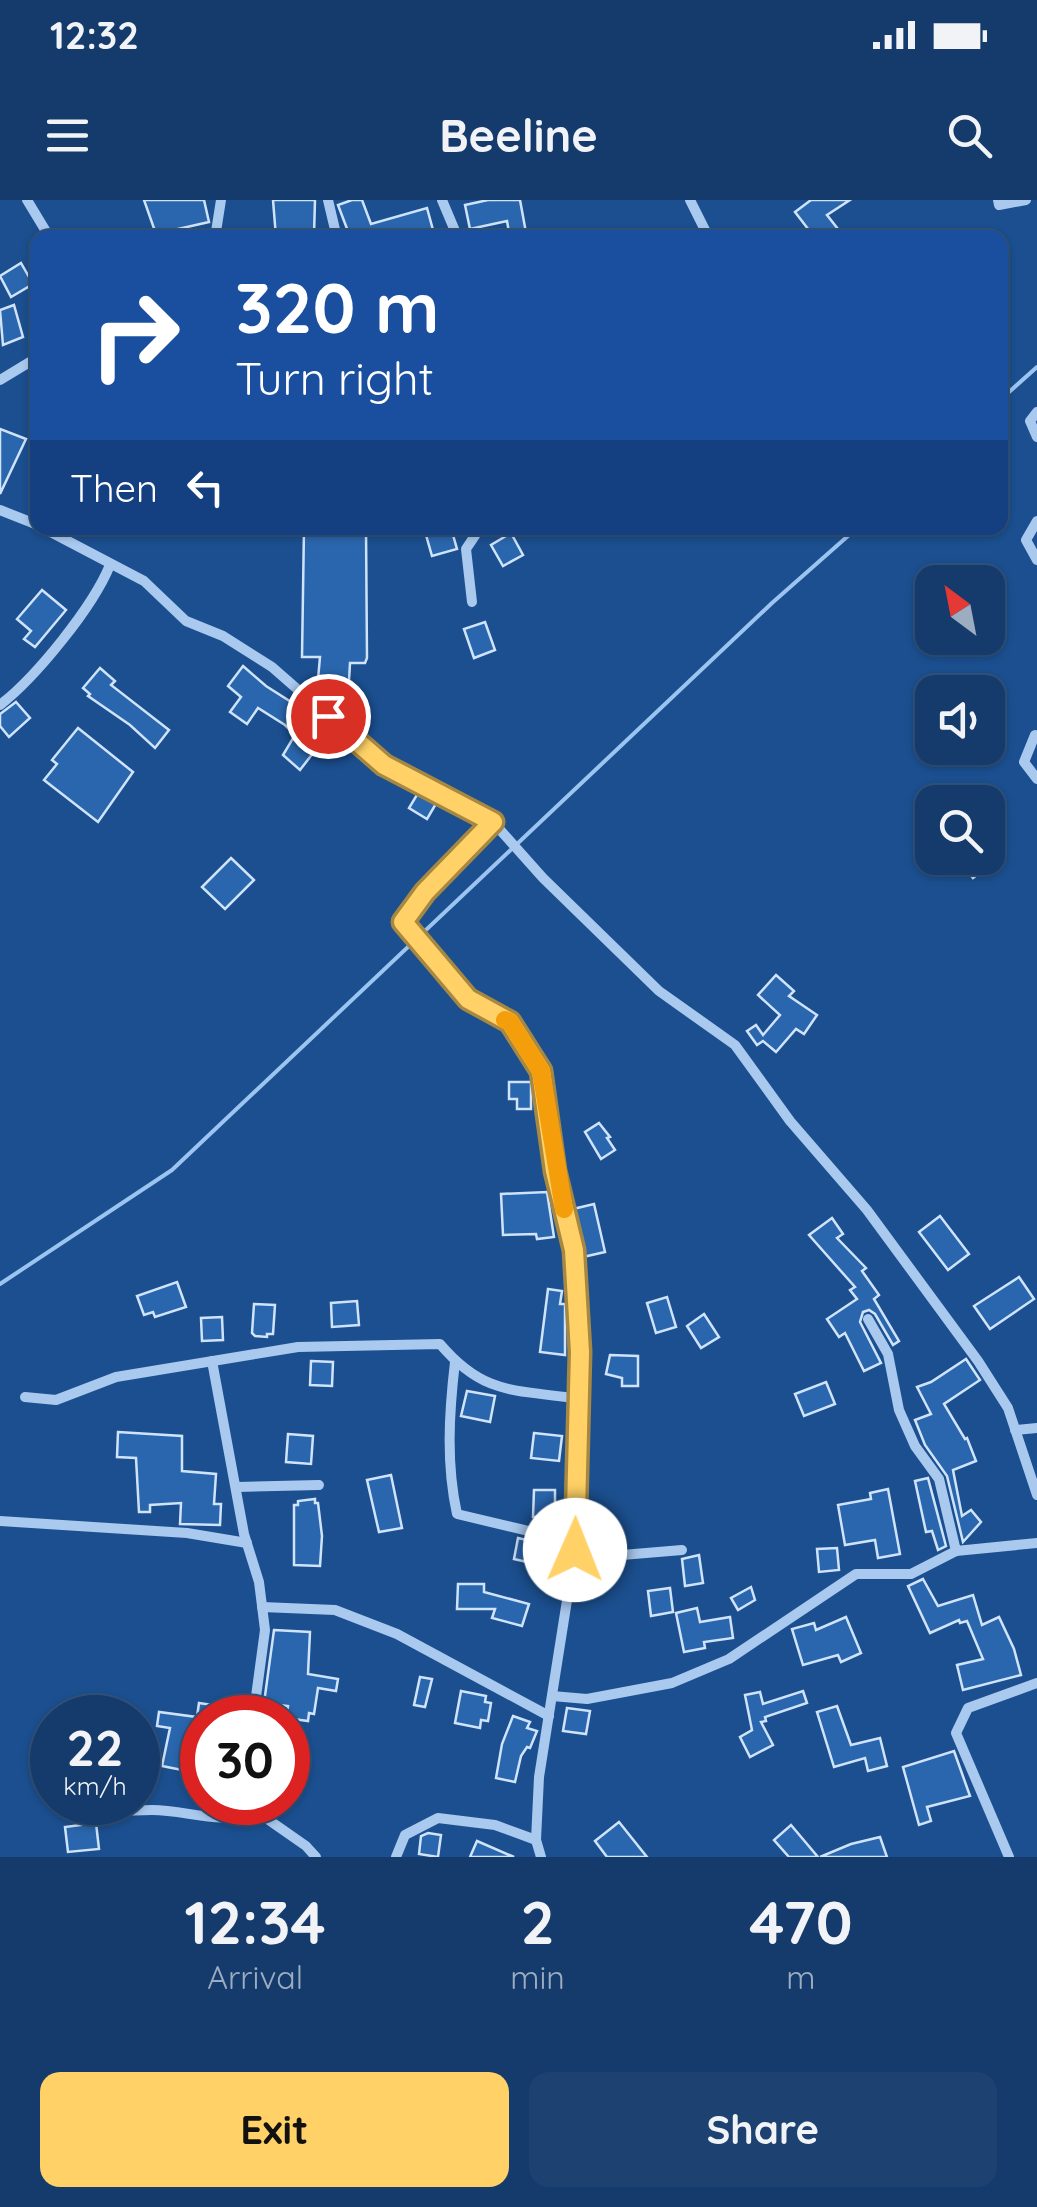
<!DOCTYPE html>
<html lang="en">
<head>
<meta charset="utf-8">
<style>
  :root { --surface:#143b6b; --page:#1d4271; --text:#f1f3f6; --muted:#9dadc1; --line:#33557e; --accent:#ffd166 }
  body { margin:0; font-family:Quicksand,sans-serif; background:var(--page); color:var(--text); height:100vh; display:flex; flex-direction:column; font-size:38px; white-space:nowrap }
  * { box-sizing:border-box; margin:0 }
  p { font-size:32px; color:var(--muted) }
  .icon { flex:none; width:55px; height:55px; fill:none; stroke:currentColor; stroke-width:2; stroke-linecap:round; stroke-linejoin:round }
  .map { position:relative; height:1657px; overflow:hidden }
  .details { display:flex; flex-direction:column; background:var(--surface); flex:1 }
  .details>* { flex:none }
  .guide { position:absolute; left:30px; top:30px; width:978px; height:305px; border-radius:20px; box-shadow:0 2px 8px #0004,0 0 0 2px var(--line); background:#1a4fa0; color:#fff; overflow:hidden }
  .needle { width:65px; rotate:328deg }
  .controls { position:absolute; left:915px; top:365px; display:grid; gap:20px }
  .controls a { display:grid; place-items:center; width:90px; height:90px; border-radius:20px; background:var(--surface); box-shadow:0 2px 8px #0004,0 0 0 2px var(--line); font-size:50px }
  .speed { position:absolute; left:30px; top:1495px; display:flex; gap:20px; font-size:50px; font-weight:700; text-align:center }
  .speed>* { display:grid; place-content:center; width:130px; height:130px; border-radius:50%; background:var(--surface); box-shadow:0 2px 8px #0004,0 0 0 2px var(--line); line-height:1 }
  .speed small { font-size:25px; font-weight:400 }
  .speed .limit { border:15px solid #d22; background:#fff; color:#111 }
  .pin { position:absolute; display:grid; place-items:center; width:85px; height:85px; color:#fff; margin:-42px; border:5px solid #fff; border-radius:50%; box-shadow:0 2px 10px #0007 }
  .me { position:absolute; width:110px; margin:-55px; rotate:1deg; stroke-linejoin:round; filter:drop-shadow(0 0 8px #0008) }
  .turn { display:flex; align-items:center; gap:35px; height:210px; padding:0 40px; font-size:45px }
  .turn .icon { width:130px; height:130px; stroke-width:2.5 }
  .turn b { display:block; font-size:70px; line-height:85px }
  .then { display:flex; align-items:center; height:95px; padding:0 40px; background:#0003; gap:20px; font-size:38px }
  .eta { display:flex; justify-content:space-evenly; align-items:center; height:170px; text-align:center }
  .eta b { font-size:60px; font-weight:800; line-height:70px }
  .primary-button { display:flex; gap:20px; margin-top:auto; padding:20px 40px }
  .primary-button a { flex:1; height:115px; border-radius:20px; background:var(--accent); color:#111; font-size:40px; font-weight:800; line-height:115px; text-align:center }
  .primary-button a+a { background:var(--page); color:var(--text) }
  .status { display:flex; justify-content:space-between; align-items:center; height:70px; padding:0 50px; background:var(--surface); direction:ltr }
  .status svg { height:28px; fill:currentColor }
  header { display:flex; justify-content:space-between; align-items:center; height:130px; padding:0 40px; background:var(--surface); font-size:45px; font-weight:800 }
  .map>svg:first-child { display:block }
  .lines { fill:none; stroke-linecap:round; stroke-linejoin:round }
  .stream { stroke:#9cc4f0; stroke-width:4 }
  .building { fill:#2a66ad; stroke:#cfe3fa; stroke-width:2.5 }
  .street { stroke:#a9c9ee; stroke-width:10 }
  .route-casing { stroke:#a68842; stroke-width:25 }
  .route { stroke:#ffd166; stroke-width:18 }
  .slow { stroke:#f59e0b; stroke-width:18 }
</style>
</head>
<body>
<div class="status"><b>12:32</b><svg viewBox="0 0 49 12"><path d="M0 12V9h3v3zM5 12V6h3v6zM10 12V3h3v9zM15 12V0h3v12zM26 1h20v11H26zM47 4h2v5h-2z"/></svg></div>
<header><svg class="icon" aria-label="menu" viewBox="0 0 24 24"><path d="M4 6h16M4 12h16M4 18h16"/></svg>Beeline<svg class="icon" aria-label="search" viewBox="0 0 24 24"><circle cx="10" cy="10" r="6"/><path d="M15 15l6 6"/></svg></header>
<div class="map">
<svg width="1037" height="1657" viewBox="0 0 1037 1657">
  <rect width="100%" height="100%" fill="#1b4f8f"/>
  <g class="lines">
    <g class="stream">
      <polyline points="1000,200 1037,167"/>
      <polyline points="0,1084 172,970 772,403 857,328"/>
    </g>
  </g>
  <g class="building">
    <polygon points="144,0 204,0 209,22 156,34"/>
    <polygon points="273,0 315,0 314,35 276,37"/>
    <polygon points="352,0 362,0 371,24 427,8 433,30 405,38 355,38 362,34 349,34 338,5"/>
    <polygon points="488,0 520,0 527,38 510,38 507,21 470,29 465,5"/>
    <polygon points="811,0 850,0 827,15 845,38 815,38 795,12"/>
    <polygon points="21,63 33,84 11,97 0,76"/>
    <polygon points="14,105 23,137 3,145 0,110"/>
    <polygon points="0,229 26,239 0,294"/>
    <polygon points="304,328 366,328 367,458 365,463 350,463 349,481 318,479 320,457 302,457"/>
    <polygon points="424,328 451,328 457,349 432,356"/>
    <polygon points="511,333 523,355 503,366 491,345"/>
    <polygon points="42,390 66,410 35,447 24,439 31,431 17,419"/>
    <polygon points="485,422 495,450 474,458 464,429"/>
    <polygon points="243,466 266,486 310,514 330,531 300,570 283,555 295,535 285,525 258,508 247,524 230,512 241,497 228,486"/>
    <polygon points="100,468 115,481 111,485 169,530 155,548 130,525 88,496 90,494 83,488"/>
    <polygon points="16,502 30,518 9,537 0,526 0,514"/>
    <polygon points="78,528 133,572 98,622 44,580 57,564 52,560"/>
    <polygon points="418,593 437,602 427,619 409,608"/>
    <polygon points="231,658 254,680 225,709 202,687"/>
    <polygon points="957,658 978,658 986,668 973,678"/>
    <polygon points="776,775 794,791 789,796 817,815 804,834 796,829 776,852 763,841 757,845 747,831 756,825 763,835 780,815 758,795"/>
    <polygon points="509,882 531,882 531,909 517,909 517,899 509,899"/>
    <polygon points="599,923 610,937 607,938 615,950 601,959 585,932"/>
    <polygon points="547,992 554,1037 537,1039 536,1034 503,1035 501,994"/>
    <polygon points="594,1004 605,1052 583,1057 573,1009"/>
    <polygon points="940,1016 969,1054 948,1070 919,1032"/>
    <polygon points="832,1018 843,1034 837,1038 866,1068 862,1071 879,1095 874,1099 899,1141 893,1145 875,1114 869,1110 863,1112 860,1122 881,1163 864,1171 845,1133 839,1137 827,1119 857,1099 850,1090 855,1087 809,1035"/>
    <polygon points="1019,1077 1034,1099 990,1129 974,1106"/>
    <polygon points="177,1082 186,1107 155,1117 153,1112 144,1115 137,1096"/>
    <polygon points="548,1089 562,1091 560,1104 565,1104 565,1155 540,1152"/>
    <polygon points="667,1097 676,1127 656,1133 647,1103"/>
    <polygon points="357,1101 359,1125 332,1127 331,1103"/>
    <polygon points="254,1104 275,1105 273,1134 267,1134 267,1137 255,1136 252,1133"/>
    <polygon points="704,1114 719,1137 701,1148 687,1126"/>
    <polygon points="222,1117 223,1140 202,1141 201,1118"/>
    <polygon points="610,1155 638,1156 638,1186 622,1186 622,1178 606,1174"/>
    <polygon points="966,1159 980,1180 944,1204 965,1239 967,1238 976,1261 953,1270 962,1316 971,1310 981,1322 963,1342 947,1276 925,1245 915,1220 931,1214 917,1187 931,1182"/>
    <polygon points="311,1161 333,1162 332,1186 310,1185"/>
    <polygon points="826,1182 835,1204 804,1216 795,1194"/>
    <polygon points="467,1191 495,1196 490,1222 461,1216"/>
    <polygon points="118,1232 182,1236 182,1271 216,1274 214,1304 221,1304 220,1325 180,1324 181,1303 150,1305 150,1312 139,1312 136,1258 117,1257"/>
    <polygon points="534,1233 562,1236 559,1261 531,1258"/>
    <polygon points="288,1234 313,1236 311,1264 286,1262"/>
    <polygon points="391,1275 402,1328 379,1332 367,1280"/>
    <polygon points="928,1278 946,1346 938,1350 932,1331 926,1332 915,1281"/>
    <polygon points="888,1289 900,1354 878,1358 875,1340 845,1345 838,1305 871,1299 870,1293"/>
    <polygon points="534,1290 555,1290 555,1317 533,1317"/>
    <polygon points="315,1299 315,1303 318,1303 322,1336 320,1366 294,1365 294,1305 298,1305 298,1301"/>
    <polygon points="518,1338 557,1347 553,1368 514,1359"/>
    <polygon points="837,1348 839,1370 819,1372 817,1349"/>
    <polygon points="699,1355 703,1383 685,1386 682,1359"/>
    <polygon points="923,1379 938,1406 973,1395 982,1425 999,1417 1014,1449 1021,1475 963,1490 957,1465 983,1459 967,1421 960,1423 959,1420 930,1433 908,1386"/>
    <polygon points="458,1384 484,1384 484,1392 529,1404 522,1426 492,1418 495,1409 457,1409"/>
    <polygon points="751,1387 755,1400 738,1410 731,1398"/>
    <polygon points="670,1388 673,1412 651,1416 648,1391"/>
    <polygon points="697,1408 700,1422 730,1417 733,1438 704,1442 705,1448 684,1452 676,1413"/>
    <polygon points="846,1417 861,1453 841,1462 838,1455 803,1465 792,1429 814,1423 816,1430"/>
    <polygon points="274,1430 310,1432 308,1474 338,1479 336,1491 318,1488 314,1514 309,1513 308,1521 286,1518 288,1506 264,1503"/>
    <polygon points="420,1477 432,1479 425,1507 414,1505"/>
    <polygon points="461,1491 486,1496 485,1502 491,1503 488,1521 481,1520 480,1528 455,1523"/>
    <polygon points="803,1491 807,1503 765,1517 766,1521 761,1522 773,1545 750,1557 740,1537 752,1530 745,1495 760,1492 763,1504"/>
    <polygon points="199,1503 219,1506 218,1518 200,1518 202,1574 162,1566 170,1528 157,1526 159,1512 197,1517"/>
    <polygon points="837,1506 851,1545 880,1538 887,1566 868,1571 865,1558 834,1567 817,1512"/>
    <polygon points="567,1508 590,1511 586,1534 563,1531"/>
    <polygon points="513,1516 530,1522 527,1528 537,1531 530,1548 527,1547 521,1556 515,1582 496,1578 502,1544"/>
    <polygon points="954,1551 970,1596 927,1607 931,1621 919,1625 903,1567"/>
    <polygon points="619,1622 647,1657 607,1657 595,1641"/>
    <polygon points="96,1623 99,1649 68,1652 65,1627"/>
    <polygon points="791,1625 818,1657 789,1657 774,1640"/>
    <polygon points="428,1633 441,1635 438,1657 419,1654 421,1636"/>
    <polygon points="880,1637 887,1657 820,1657 851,1644"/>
    <polygon points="477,1641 514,1657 470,1657"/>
  </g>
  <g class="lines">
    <g class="street">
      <polyline points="27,0 50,38"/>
      <polyline points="328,0 337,38"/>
      <polyline points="442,0 458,38"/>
      <polyline points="690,0 709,38"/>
      <polyline points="998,0 999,5 1026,0"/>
      <polyline points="215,38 221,0"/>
      <polyline points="0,180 38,157"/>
      <polyline points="1037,212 1030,221 1037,237"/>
      <polyline points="0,310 38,325"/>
      <polyline points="1037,321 1026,340 1037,360"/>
      <polyline points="43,328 144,381 186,421 223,436 272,467 384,565 493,622 543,678 659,791 735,845 790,921 867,1010 978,1161 1008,1208 1037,1295"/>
      <polyline points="472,402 466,349 480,328"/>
      <path d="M0,505C36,477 93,407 110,365"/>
      <polyline points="1035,535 1024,562 1037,579"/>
      <polyline points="493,622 425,692 403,721 468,799 510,823 541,871 555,971 573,1049 580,1152 575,1350 539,1577 536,1640 541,1657"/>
      <polyline points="868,1119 888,1154 899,1210 915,1246 939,1279 956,1351 1037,1343"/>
      <polyline points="212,1161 244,1334 259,1382 265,1430 255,1504 257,1518"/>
      <path d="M455,1162C449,1213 446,1264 457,1314L575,1342"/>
      <path d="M25,1197L56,1200L116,1177L298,1147L440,1144C485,1197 517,1189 579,1199"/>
      <polyline points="1015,1230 1037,1228"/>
      <polyline points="237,1287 319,1285"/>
      <polyline points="0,1321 187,1333 247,1343"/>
      <polyline points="575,1350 622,1355 682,1350"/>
      <polyline points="262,1407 335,1410 397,1434 549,1516"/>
      <polyline points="552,1496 587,1499 672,1483 729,1459 856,1374 911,1374 956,1351"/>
      <polyline points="256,1611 306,1646 316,1657"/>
      <path d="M79,1614C103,1613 128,1610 152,1610C189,1610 219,1626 256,1611L259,1602"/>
      <polyline points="396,1657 405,1635 438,1618 495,1625 536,1640"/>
      <polyline points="1009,1657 956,1533 968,1508 1037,1483"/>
    </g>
  </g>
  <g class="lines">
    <defs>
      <polyline id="route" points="328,516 384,565 493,622 425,692 403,722 468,799 510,822 541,871 555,971 574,1050 580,1152 575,1350"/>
    </defs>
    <use href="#route" class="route-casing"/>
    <use href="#route" class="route"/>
    <polyline class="slow" points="505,820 510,822 541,871 564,1009"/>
  </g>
</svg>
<div class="controls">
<a><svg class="needle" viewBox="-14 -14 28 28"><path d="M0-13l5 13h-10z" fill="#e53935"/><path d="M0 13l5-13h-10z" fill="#9dadc1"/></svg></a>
<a><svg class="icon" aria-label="sound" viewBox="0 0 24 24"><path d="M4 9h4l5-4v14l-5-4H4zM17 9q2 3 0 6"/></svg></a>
<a><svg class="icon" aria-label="search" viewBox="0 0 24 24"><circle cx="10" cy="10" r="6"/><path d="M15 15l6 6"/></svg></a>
</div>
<div class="speed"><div>22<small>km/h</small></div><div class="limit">30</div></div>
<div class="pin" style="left:328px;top:516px;background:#d93025"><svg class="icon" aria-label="arrive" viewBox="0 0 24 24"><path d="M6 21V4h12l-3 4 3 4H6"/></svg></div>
<svg class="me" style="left:575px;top:1350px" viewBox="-20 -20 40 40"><circle r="19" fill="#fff"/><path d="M0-13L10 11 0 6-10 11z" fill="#ffd166"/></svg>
<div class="guide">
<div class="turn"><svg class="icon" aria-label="right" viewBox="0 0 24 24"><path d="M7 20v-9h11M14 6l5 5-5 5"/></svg><div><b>320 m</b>Turn right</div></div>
<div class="then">Then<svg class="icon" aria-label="left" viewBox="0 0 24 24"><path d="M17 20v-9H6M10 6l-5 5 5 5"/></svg></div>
</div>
</div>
<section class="details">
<div class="eta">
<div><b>12:34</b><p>Arrival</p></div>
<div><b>2</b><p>min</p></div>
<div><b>470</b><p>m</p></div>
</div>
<div class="primary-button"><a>Exit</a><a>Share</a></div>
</section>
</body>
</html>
